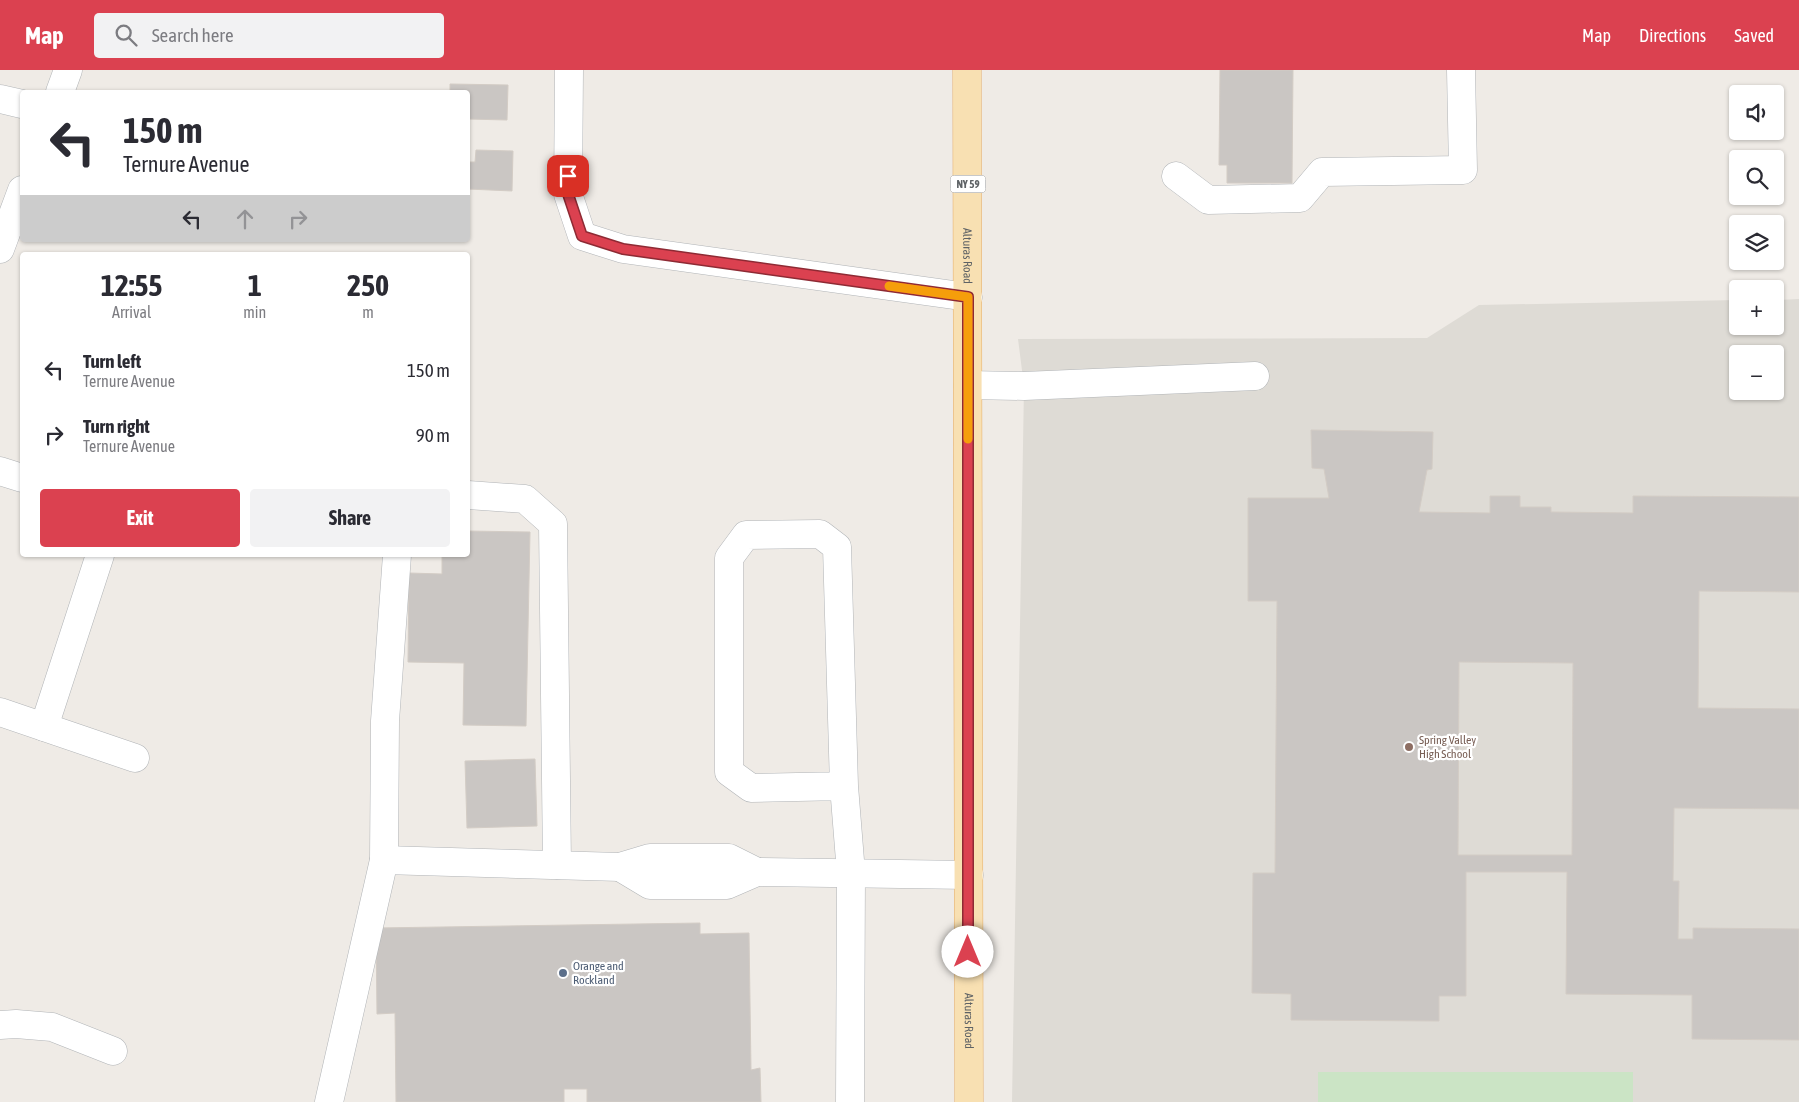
<!DOCTYPE html>
<html lang="en">
<head>
<meta charset="utf-8">
<style>
  :root { --surface:#fff; --page:#f2f2f3; --text:#2b2b33; --muted:#7c7c81; --accent:#db4150 }
  body { margin:0; font-family:"Asap Condensed",sans-serif; background:var(--page); color:var(--text); height:100vh; display:flex; flex-direction:column; font-size:19px; white-space:nowrap }
  * { box-sizing:border-box; margin:0 }
  p { font-size:16px; color:var(--muted) }
  .icon { flex:none; width:28px; height:28px; fill:none; stroke:currentColor; stroke-width:2; stroke-linecap:round; stroke-linejoin:round }
  .map { position:relative; flex:1; overflow:hidden }
  .panel { position:absolute; left:20px; top:182px; width:450px; height:305px; display:flex; flex-direction:column; background:var(--surface); border-radius:5px; box-shadow:0 1px 4px #0004 }
  .panel>* { flex:none }
  .guide { position:absolute; left:20px; top:20px; width:450px; height:152px; border-radius:5px; box-shadow:0 1px 4px #0004; background:#fff; color:var(--text); overflow:hidden }
  .tools { position:absolute; left:1729px; top:15px; display:grid; gap:10px }
  .tools a { display:grid; place-items:center; width:55px; height:55px; border-radius:5px; background:var(--surface); box-shadow:0 1px 4px #0004; font-size:25px }
  .pin { position:absolute; display:grid; place-items:center; width:42px; height:42px; color:#fff; margin:-21px; border-radius:10px; box-shadow:0 2px 8px #0006 }
  .me { position:absolute; width:55px; margin:-28px; rotate:0deg; stroke-linejoin:round; filter:drop-shadow(0 0 4px #0008) }
  .turn { display:flex; align-items:center; gap:18px; height:105px; padding:0 20px; font-size:22px }
  .turn .icon { width:65px; height:65px; stroke-width:2.5 }
  .turn b { display:block; font-size:35px; line-height:42px }
  .lanes { display:flex; align-items:center; height:48px; padding:0 20px; background:#0003; justify-content:center; gap:25px; direction:ltr }
  .lanes .off { opacity:.35 }
  .eta { display:flex; justify-content:space-evenly; align-items:center; height:85px; text-align:center }
  .eta b { font-size:30px; font-weight:700; line-height:35px }
  .cta { display:flex; gap:10px; margin-top:auto; padding:10px 20px }
  .cta a { flex:1; height:58px; border-radius:5px; background:var(--accent); color:#fff; font-size:20px; font-weight:700; line-height:58px; text-align:center }
  .cta a+a { background:var(--page); color:var(--text) }
  ul { padding:0; list-style:none }
  li { display:flex; align-items:center; gap:15px; height:65px; padding:0 20px }
  li div { flex:1 }
  li b { display:block; font-size:19px }
  li em { font-style:normal }
  header { display:flex; align-items:center; gap:30px; box-sizing:border-box; height:70px; padding:0 25px; background:var(--accent); color:#fff }
  header strong { font-size:24px }
  nav { display:flex; gap:28px; margin-inline-start:auto; font-size:18px }
  .search { width:350px; height:45px; background:var(--page); display:flex; align-items:center; gap:12px; box-sizing:border-box; padding:0 18px; border-radius:5px; color:var(--muted); font-size:19px }
  .map>svg:first-child { display:block }
  .education { fill:#dedbd5; fill-rule:evenodd }
  .green { fill:#cbe4c5 }
  .building { fill:#cac6c3; stroke:#d3ccc5; fill-rule:evenodd }
  .lines { fill:none; stroke-linecap:round; stroke-linejoin:round }
  .minor-casing { stroke:#b1b4b7; stroke-width:29 }
  .major-casing { stroke:#e5ad69; stroke-width:29 }
  .minor { stroke:#fff; stroke-width:28 }
  .major { stroke:#f8e0b2; stroke-width:28 }
  .route-casing { stroke:#8e2a34; stroke-width:12 }
  .route { stroke:#db4150; stroke-width:9 }
  .slow { stroke:#f59e0b; stroke-width:9 }
  .education-dot { fill:#8d6e63; stroke:#fff; stroke-width:2 }
  .service-dot { fill:#5c6f8a; stroke:#fff; stroke-width:2 }
  .labels { text-anchor:middle; stroke-width:4.5; stroke-linejoin:round; paint-order:stroke }
  .shield { fill:#fff; stroke:#8e9193; stroke-width:1 }
  .shield-label { font-size:11px; font-weight:bold; fill:#5e6265 }
  .street-label { font-size:12px; fill:#5e6265; stroke:#fff }
  .education-label { font-size:12px; fill:#785e54; stroke:#fff; text-anchor:start }
  .service-label { font-size:12px; fill:#4e5e75; stroke:#fff; text-anchor:start }
</style>
</head>
<body>
<header>
<strong>Map</strong>
<div class="search"><svg class="icon" aria-label="search" viewBox="0 0 24 24"><circle cx="10" cy="10" r="6"/><path d="M15 15l6 6"/></svg>Search here</div>
<nav><a>Map</a><a>Directions</a><a>Saved</a></nav>
</header>
<div class="map">
<svg width="1799" height="1032" viewBox="0 0 1799 1032">
  <rect width="100%" height="100%" fill="#efebe6"/>
  <path class="education" d="M1799,229V1032H1012L1024,316L1018,269L1427,268L1479,235L1737,230L1738,256H1775V230ZM1738,284H1775V321H1738Z"/>
  <rect class="green" x="1318" y="1002" width="315" height="30"/>
  <g class="building">
    <polygon points="1220,0 1293,0 1292,113 1227,113 1227,95 1219,95"/>
    <polygon points="450,14 508,15 507,50 468,49 468,22 450,22"/>
    <polygon points="476,80 513,81 512,121 468,119 468,92 475,92"/>
    <path d="M1311,360L1433,362L1432,399L1427,400L1419,442L1490,443V426H1520V437H1551V442L1633,443V426L1799,427V522L1699,521L1698,638L1799,639V739L1674,738L1673,811H1679L1678,869H1693V858L1799,859V970L1692,969V925L1566,924L1567,802H1466V926H1439V951L1291,950V924L1252,923L1253,803H1275L1277,531H1248V428H1329L1324,399L1312,398ZM1459,592L1573,593L1572,785H1458Z"/>
    <polygon points="468,461 530,462 526,656 463,655 464,593 408,592 409,503 442,504 442,485 468,485"/>
    <polygon points="535,689 537,756 467,758 465,691"/>
    <polygon points="700,853 700,864 749,863 751,1000 760,998 761,1032 587,1032 587,1019 564,1019 564,1032 396,1032 395,943 377,944 376,858"/>
  </g>
  <g class="lines">
    <defs>
      <g id="minor">
        <polyline points="569,0 568,124 582,166 623,179 968,227"/>
        <polyline points="60,22 68,0"/>
        <polyline points="0,29 22,34"/>
        <polyline points="1176,106 1208,130 1300,128 1322,102 1463,100 1461,0"/>
        <polyline points="0,179 22,120"/>
        <polyline points="968,315 1024,316 1255,306"/>
        <polyline points="0,401 22,408"/>
        <polyline points="468,425 525,429 553,454 557,795"/>
        <polyline points="0,642 135,688"/>
        <polyline points="44,657 100,485"/>
        <polyline points="844,716 751,718 729,702 729,488 746,465 820,464 837,477 844,716 851,803 850,1032"/>
        <polyline points="384,790 620,797 650,788 729,788 757,802"/>
        <polyline points="620,797 650,815 727,815 757,802 969,805"/>
        <polyline points="0,955 16,954 52,957 113,981"/>
        <polyline points="329,1032 384,790 385,651 397,485"/>
      </g>
      <g id="major">
        <path id="s1" d="M967,0L969,1032"/>
      </g>
    </defs>
    <use href="#minor" class="minor-casing"/>
    <use href="#major" class="major-casing"/>
    <use href="#minor" class="minor"/>
    <use href="#major" class="major"/>
  </g>
  <g class="lines">
    <defs>
      <polyline id="route" points="568,106 568,124 582,166 623,179 968,227 968,882"/>
    </defs>
    <use href="#route" class="route-casing"/>
    <use href="#route" class="route"/>
    <polyline class="slow" points="889,216 968,227 968,369"/>
  </g>
  <circle class="education-dot" cx="1409" cy="677" r="5"/>
  <circle class="service-dot" cx="563" cy="903" r="5"/>
  <g class="labels">
    <rect class="shield" x="950.5" y="105.5" width="35" height="17" rx="4"/>
    <g class="shield-label">
      <text x="968" y="118">NY 59</text>
    </g>
    <g class="street-label">
      <text dy="4" stroke="none"><textPath href="#s1" startOffset="186">Alturas Road</textPath></text>
      <text dy="4" stroke="none"><textPath href="#s1" startOffset="951">Alturas Road</textPath></text>
    </g>
    <g class="education-label">
      <text x="1419" y="674">Spring Valley<tspan x="1419" dy="14">High School</tspan></text>
    </g>
    <g class="service-label">
      <text x="573" y="900">Orange and<tspan x="573" dy="14">Rockland</tspan></text>
    </g>
  </g>
</svg>
<div class="tools">
<a><svg class="icon" aria-label="sound" viewBox="0 0 24 24"><path d="M4 9h4l5-4v14l-5-4H4zM17 9q2 3 0 6"/></svg></a>
<a><svg class="icon" aria-label="search" viewBox="0 0 24 24"><circle cx="10" cy="10" r="6"/><path d="M15 15l6 6"/></svg></a>
<a><svg class="icon" aria-label="layers" viewBox="0 0 24 24"><path d="M12 4l9 5-9 5-9-5zM3 14l9 5 9-5"/></svg></a>
<a>+</a>
<a>−</a>
</div>
<div class="pin" style="left:568px;top:106px;background:#d93025"><svg class="icon" aria-label="arrive" viewBox="0 0 24 24"><path d="M6 21V4h12l-3 4 3 4H6"/></svg></div>
<svg class="me" style="left:968px;top:882px" viewBox="-20 -20 40 40"><circle r="19" fill="#fff"/><path d="M0-13L10 11 0 6-10 11z" fill="#db4150"/></svg>
<div class="guide">
<div class="turn"><svg class="icon" aria-label="left" viewBox="0 0 24 24"><path d="M17 20v-9H6M10 6l-5 5 5 5"/></svg><div><b>150 m</b>Ternure Avenue</div></div>
<div class="lanes"><svg class="icon" aria-label="left" viewBox="0 0 24 24"><path d="M17 20v-9H6M10 6l-5 5 5 5"/></svg><svg class="icon off" aria-label="ahead" viewBox="0 0 24 24"><path d="M12 20V5M6 11l6-6 6 6"/></svg><svg class="icon off" aria-label="right" viewBox="0 0 24 24"><path d="M7 20v-9h11M14 6l5 5-5 5"/></svg></div>
</div>
<section class="panel">
<div class="eta">
<div><b>12:55</b><p>Arrival</p></div>
<div><b>1</b><p>min</p></div>
<div><b>250</b><p>m</p></div>
</div>
<ul>
<li><svg class="icon" aria-label="left" viewBox="0 0 24 24"><path d="M17 20v-9H6M10 6l-5 5 5 5"/></svg><div><b>Turn left</b><p>Ternure Avenue</p></div><em>150 m</em></li>
<li><svg class="icon" aria-label="right" viewBox="0 0 24 24"><path d="M7 20v-9h11M14 6l5 5-5 5"/></svg><div><b>Turn right</b><p>Ternure Avenue</p></div><em>90 m</em></li>
</ul>
<div class="cta"><a>Exit</a><a>Share</a></div>
</section>
</div>
</body>
</html>
